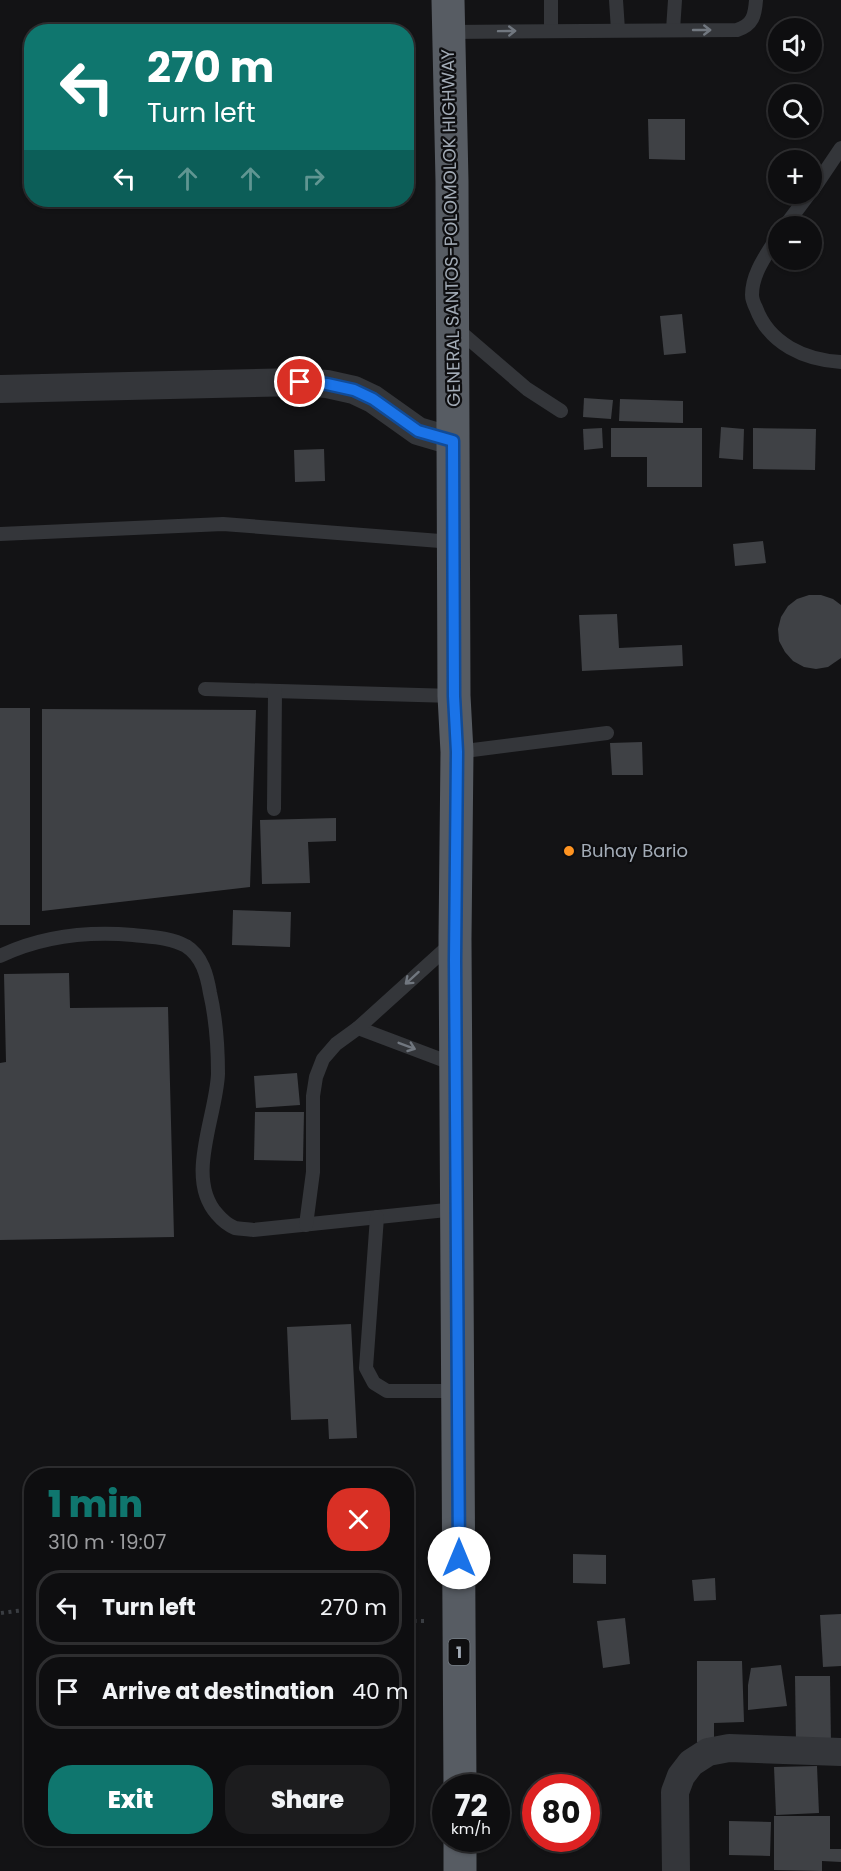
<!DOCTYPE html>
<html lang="en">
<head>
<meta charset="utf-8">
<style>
  :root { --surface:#0e0e10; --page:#1c1c1e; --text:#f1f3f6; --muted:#9b9c9f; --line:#2e2e30; --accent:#0f766e }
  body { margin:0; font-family:Poppins,sans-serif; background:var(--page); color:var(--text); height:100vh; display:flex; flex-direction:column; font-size:22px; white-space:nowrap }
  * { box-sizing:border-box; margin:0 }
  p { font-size:20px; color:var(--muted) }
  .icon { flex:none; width:33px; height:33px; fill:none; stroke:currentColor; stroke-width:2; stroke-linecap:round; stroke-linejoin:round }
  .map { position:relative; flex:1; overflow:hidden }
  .sheet { position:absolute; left:24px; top:1468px; width:390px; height:378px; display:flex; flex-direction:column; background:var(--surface); border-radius:24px; box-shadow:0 2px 4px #0004,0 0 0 2px var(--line) }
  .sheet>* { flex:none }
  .hud { position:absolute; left:24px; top:24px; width:390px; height:183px; border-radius:24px; box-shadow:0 2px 4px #0004,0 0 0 2px var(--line); background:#0f766e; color:#fff; overflow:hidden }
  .tools { position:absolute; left:768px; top:18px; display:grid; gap:12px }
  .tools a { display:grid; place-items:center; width:54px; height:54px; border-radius:50%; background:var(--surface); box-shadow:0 2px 4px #0004,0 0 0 2px var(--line); font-size:30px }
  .speed { position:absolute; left:432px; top:1774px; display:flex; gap:12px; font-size:30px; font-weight:700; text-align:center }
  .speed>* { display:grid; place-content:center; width:78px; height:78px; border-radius:50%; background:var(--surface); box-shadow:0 2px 4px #0004,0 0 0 2px var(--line); line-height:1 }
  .speed small { font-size:15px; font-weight:400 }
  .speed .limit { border:9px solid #d22; background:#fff; color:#111 }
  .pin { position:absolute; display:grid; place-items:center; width:51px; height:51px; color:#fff; margin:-26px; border:3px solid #fff; border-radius:50%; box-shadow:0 2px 6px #0007 }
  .me { position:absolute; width:66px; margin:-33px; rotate:0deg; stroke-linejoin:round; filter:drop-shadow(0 0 4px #0008) }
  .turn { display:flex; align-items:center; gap:21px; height:126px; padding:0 24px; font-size:27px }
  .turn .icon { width:78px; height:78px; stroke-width:2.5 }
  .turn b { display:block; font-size:42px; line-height:51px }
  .lanes { display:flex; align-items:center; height:57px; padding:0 24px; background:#0003; justify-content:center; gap:30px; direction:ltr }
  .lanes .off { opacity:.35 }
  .round { display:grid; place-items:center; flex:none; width:63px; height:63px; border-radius:24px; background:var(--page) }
  .summary { display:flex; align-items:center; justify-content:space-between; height:102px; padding:0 24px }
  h1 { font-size:36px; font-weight:800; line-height:45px; color:var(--accent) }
  .cta { display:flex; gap:12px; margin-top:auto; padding:12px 24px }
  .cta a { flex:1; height:69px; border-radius:24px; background:var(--accent); color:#fff; font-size:24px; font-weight:800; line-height:69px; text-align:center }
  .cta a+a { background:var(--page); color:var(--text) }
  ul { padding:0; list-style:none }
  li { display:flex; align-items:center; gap:18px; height:75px; margin:0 12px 9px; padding:0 12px; border:3px solid var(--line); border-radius:24px }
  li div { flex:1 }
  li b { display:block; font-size:22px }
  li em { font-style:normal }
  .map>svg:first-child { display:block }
  .building { fill:#3f4145 }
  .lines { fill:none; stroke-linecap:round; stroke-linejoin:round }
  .path { stroke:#3a3d42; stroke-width:4; stroke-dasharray:3 4.5; stroke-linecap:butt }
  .service { stroke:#34363a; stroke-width:14 }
  .minor { stroke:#34363a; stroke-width:28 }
  .trunk { stroke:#575c63; stroke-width:33 }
  .oneway { stroke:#71777f }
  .route-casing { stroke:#114b97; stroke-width:15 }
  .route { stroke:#1a73e8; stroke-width:10 }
  .poi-dot { fill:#ff9421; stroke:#0e0e10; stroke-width:2 }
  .labels { text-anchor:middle; stroke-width:4.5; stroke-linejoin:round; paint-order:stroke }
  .shield { fill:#0e0e10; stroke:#767d85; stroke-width:1.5 }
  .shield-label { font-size:16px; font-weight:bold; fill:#a3acb7 }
  .street-label { font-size:18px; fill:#a3acb7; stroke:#0e0e10 }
  .poi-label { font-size:18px; fill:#a3acb7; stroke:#0e0e10; text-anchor:start }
</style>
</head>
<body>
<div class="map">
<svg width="841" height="1871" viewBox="0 0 841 1871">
  <rect width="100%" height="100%" fill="#131315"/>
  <g class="building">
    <polygon points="648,119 685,119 685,160 649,159"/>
    <polygon points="682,314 686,353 664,355 660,316"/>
    <polygon points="584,398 613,400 611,419 583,417"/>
    <polygon points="620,399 683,401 683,423 619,421"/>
    <polygon points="721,427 744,429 743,460 719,458"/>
    <polygon points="602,428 603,448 584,450 583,429"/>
    <polygon points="611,428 702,428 702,487 647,487 647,457 611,457"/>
    <polygon points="753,428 816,429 815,470 753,469"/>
    <polygon points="324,449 325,481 295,482 294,450"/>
    <polygon points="763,541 766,563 735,566 733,544"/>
    <polygon points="809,595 821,595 833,599 841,605 841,658 828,667 816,669 804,667 793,661 785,652 779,641 778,629 781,617 788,606 797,599"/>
    <polygon points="617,614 619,648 682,645 683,666 582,671 579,615"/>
    <rect x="0" y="708" width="30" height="217"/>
    <polygon points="42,709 256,710 250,887 42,911"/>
    <polygon points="642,742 643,775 612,775 610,743"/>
    <polygon points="336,818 336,841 308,842 310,883 262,884 260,820"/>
    <polygon points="233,910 291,912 290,947 232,945"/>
    <polygon points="69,973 70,1008 168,1007 174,1237 0,1240 0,1063 6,1062 4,974"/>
    <polygon points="297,1073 300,1105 256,1108 254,1076"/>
    <polygon points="255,1112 304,1112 303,1161 254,1160"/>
    <polygon points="351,1324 357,1438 329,1439 328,1419 291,1420 287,1327"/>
    <polygon points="573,1554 606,1555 606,1584 573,1583"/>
    <polygon points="715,1578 716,1600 694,1601 692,1580"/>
    <polygon points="841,1614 841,1666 823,1667 820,1615"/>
    <polygon points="625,1618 630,1664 603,1668 597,1621"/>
    <polygon points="697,1661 742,1661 744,1722 714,1723 714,1744 697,1742"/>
    <polygon points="781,1665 787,1706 748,1710 748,1685 751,1668"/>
    <polygon points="795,1676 830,1676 831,1744 796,1744"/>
    <polygon points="817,1766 819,1813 776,1815 774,1767"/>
    <polygon points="774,1816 830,1816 830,1849 841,1849 841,1862 822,1861 822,1871 774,1870"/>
    <polygon points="729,1821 771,1822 770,1856 729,1855"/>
  </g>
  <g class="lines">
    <g class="path">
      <polyline points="1,1613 32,1609"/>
      <polyline points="406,1621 428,1621"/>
    </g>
    <g class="service">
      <polyline points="551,0 551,31"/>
      <polyline points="616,0 618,30"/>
      <polyline points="673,30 675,0"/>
      <path d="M448,32L737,30C753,25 755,15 756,0"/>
      <polyline points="812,191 841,148"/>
      <polyline points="785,226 809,194"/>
      <path d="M778,236C767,254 752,273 752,295C752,300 754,304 756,308C769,344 805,360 841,362"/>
      <polyline points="456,328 527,389 561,411"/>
      <polyline points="0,534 223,524 453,542"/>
      <polyline points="205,689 454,696"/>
      <polyline points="457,752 607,733"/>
      <polyline points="274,809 275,691"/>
      <path d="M0,956C42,936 86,931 133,935C150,937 170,937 186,946C202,956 207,975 210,993C216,1019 218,1047 218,1074C216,1118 185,1178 217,1214C222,1220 228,1225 235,1228C241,1229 248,1229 253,1230L456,1209"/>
      <polyline points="358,1028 456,1065"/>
      <polyline points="377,1217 366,1368 374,1383 387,1391 458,1391"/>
      <polyline points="306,1225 313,1172 313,1096 316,1077 323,1059 336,1044 358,1028 452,943"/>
    </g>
    <g class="minor">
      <polyline points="0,389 300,382 327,384 354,390 373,399 418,431 452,441"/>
      <polyline points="676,1871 675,1792 681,1776 691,1763 708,1752 729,1748 841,1752"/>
    </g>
    <g class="trunk">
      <polyline points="448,0 452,181 454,696 457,752 455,939 460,1788"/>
      <polyline points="460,1839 460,1871"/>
    </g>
  </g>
  <defs><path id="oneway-shaft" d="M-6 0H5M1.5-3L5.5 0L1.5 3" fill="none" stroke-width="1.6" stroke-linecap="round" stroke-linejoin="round" transform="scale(1.5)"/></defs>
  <g class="oneway">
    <use href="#oneway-shaft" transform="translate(702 30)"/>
    <use href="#oneway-shaft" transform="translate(507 31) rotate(-1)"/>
    <use href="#oneway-shaft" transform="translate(412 978) rotate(138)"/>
    <use href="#oneway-shaft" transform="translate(407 1046) rotate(21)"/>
  </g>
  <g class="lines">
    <defs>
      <polyline id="route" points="300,382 327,384 354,390 373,399 418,431 453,441 454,696 457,752 455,960 459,1558"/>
    </defs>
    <use href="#route" class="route-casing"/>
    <use href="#route" class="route"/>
  </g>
  <circle class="poi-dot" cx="569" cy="851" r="6"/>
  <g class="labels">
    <rect class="shield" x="448.5" y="1639" width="21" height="26" rx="4.5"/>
    <g class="shield-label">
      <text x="459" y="1658">1</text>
    </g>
    <g class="street-label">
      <text transform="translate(451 228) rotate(-91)" y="6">GENERAL SANTOS-POLOMOLOK HIGHWAY</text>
    </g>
    <g class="poi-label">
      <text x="581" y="857">Buhay Bario</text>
    </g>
  </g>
</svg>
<div class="tools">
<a><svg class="icon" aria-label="sound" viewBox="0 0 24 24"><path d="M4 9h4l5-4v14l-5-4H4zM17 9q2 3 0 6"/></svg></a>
<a><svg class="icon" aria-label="search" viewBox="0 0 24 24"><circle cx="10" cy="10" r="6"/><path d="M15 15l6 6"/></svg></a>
<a>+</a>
<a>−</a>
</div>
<div class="speed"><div>72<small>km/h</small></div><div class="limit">80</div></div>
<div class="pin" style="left:300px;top:382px;background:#d93025"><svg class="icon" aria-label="arrive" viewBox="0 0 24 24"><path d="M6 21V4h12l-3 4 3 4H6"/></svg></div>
<svg class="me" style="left:459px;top:1558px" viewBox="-20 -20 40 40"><circle r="19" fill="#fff"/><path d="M0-13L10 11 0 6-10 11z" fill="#1a73e8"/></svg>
<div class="hud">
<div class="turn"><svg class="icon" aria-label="left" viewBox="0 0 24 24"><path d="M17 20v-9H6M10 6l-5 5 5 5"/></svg><div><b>270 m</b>Turn left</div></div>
<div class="lanes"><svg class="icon" aria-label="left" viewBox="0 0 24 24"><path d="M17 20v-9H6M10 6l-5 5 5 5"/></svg><svg class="icon off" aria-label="ahead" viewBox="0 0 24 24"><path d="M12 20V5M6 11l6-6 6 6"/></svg><svg class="icon off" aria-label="ahead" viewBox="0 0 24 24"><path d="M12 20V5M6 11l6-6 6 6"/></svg><svg class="icon off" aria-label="right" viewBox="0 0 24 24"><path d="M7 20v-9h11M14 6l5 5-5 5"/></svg></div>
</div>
<section class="sheet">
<div class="summary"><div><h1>1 min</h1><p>310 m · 19:07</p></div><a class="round" style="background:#d93025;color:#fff"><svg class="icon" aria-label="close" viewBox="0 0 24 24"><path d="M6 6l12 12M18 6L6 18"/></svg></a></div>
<ul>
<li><svg class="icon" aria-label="left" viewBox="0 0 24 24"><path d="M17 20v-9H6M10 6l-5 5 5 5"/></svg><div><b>Turn left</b></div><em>270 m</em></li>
<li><svg class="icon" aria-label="arrive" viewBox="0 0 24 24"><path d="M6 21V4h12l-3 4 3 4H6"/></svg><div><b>Arrive at destination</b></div><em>40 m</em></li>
</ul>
<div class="cta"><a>Exit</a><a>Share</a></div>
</section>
</div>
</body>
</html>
